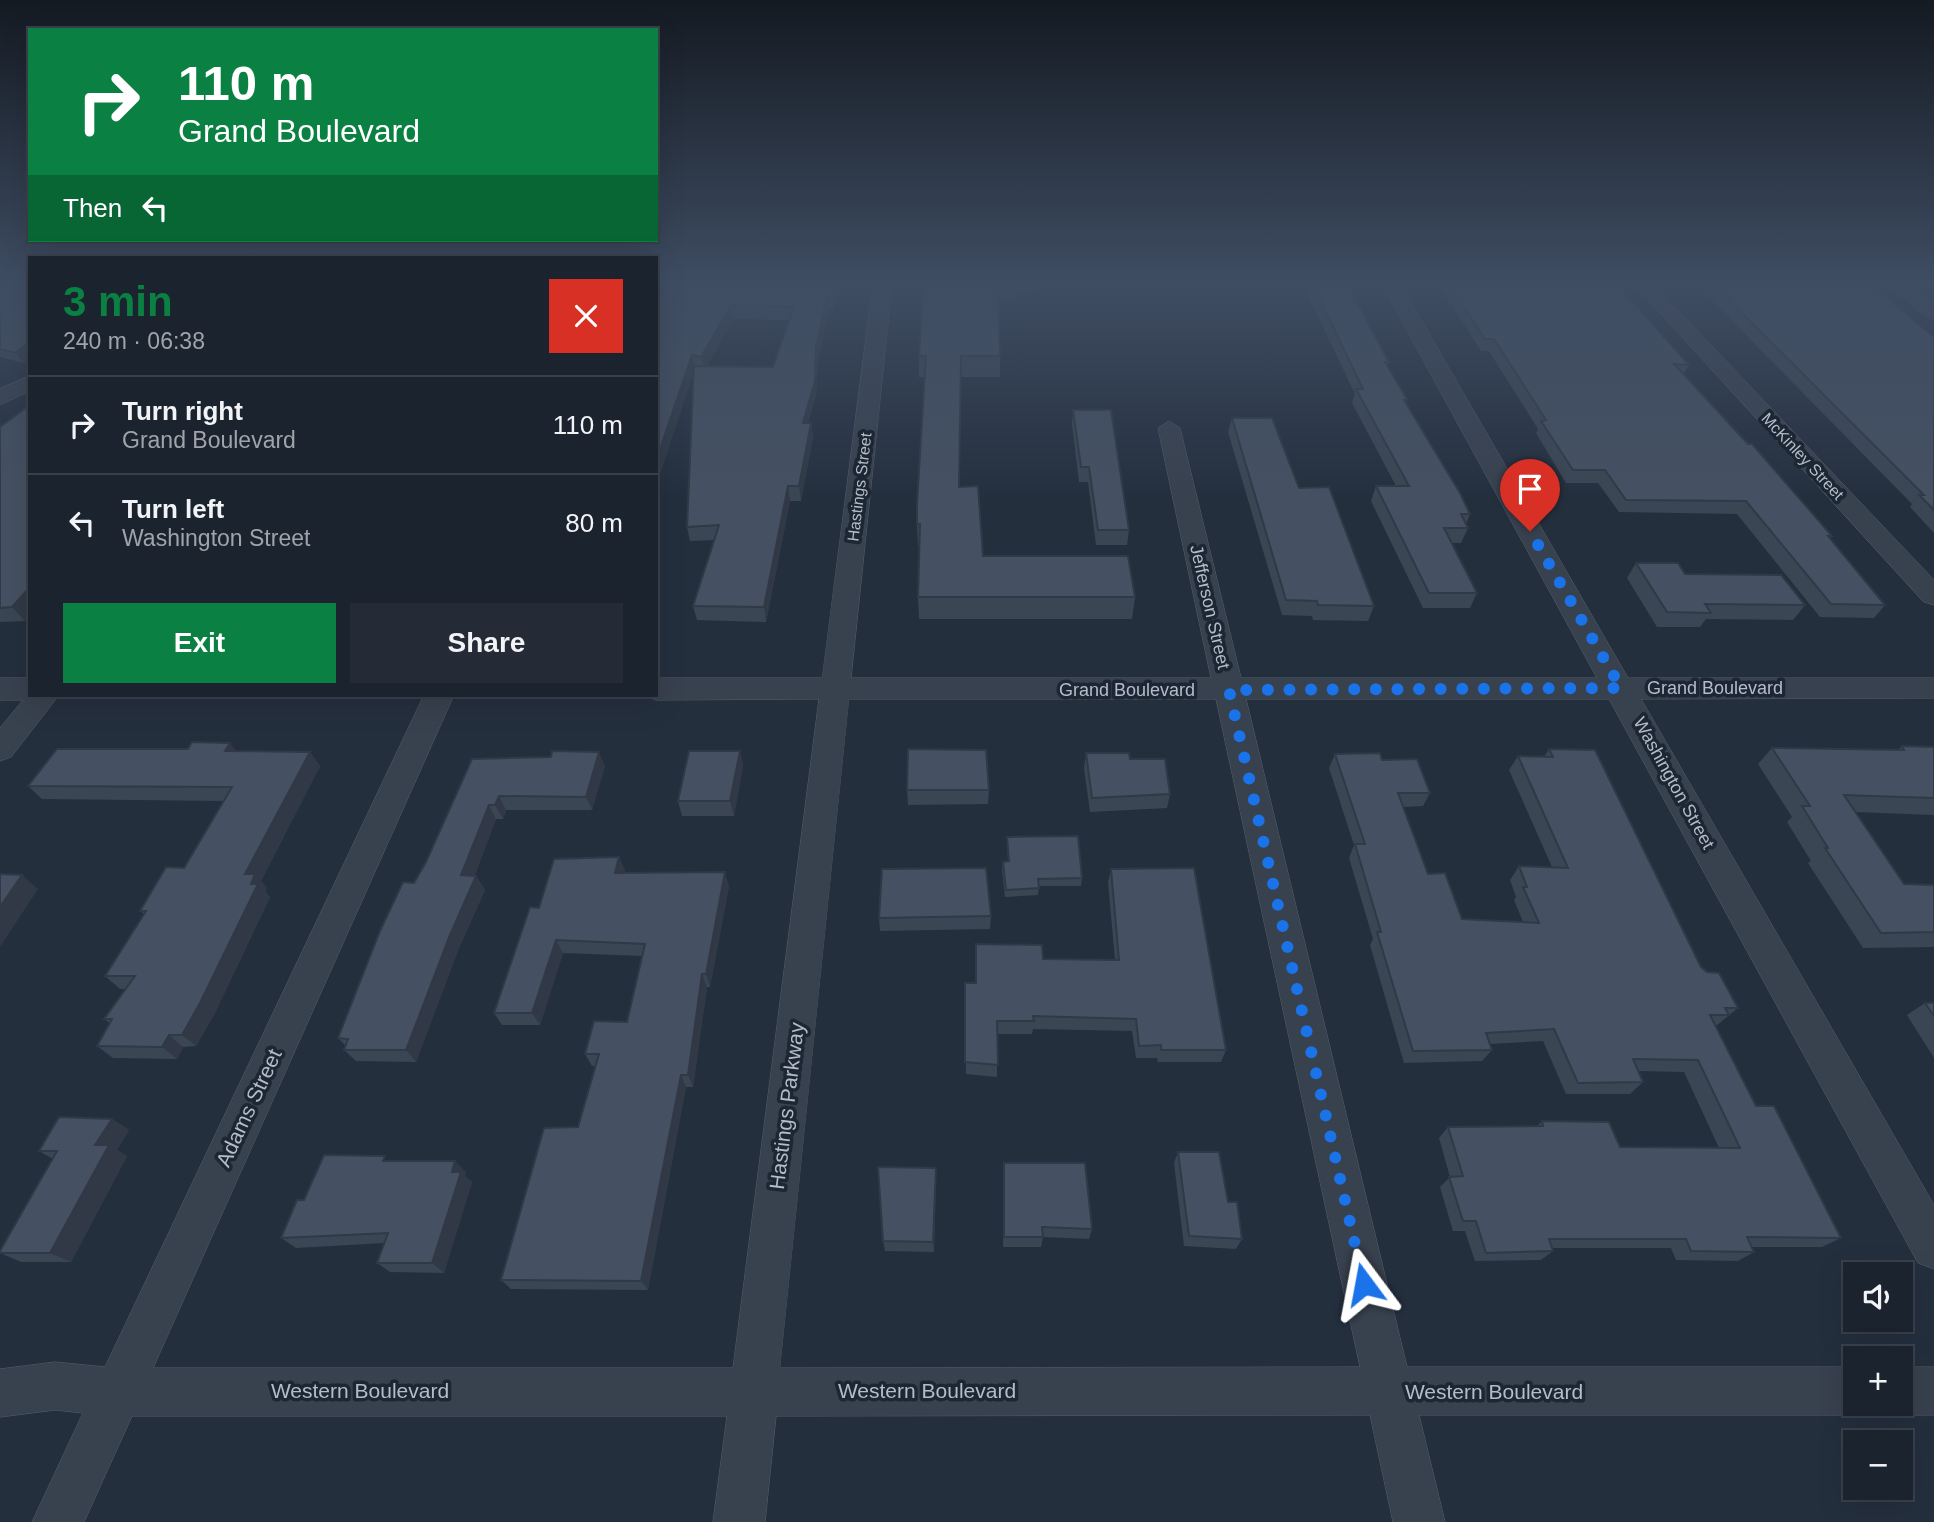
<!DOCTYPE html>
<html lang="en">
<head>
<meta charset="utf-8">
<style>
  :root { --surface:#1b232e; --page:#242b36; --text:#f1f3f6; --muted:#a0a4aa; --line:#39404a; --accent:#0b8043 }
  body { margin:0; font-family:Arial,sans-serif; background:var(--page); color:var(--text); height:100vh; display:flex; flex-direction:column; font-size:26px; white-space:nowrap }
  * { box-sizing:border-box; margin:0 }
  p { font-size:23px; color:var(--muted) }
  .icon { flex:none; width:38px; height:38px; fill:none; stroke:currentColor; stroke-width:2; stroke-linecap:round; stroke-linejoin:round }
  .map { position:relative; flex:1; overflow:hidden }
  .panel { position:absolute; left:28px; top:256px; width:630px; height:441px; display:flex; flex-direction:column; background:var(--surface); border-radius:0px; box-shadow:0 7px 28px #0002,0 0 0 2px var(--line) }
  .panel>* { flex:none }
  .banner { position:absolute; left:28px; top:28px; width:630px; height:214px; border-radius:0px; box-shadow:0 7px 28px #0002,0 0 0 2px var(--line); background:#0b8043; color:#fff; overflow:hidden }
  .tools { position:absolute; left:1843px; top:1262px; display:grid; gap:14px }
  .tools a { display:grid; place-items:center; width:70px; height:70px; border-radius:0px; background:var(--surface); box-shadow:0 7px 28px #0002,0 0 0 2px var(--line); font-size:35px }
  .pin { position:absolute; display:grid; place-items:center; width:60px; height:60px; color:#fff; margin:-72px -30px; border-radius:50% 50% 50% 0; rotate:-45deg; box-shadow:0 0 7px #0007 }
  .pin .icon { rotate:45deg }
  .me { position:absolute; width:77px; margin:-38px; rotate:347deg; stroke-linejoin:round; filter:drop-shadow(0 0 5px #0008) }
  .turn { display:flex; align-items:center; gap:24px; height:147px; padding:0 35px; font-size:32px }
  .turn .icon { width:91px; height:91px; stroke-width:2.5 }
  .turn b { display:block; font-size:49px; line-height:60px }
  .then { display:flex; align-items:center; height:66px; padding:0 35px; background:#0003; gap:14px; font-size:26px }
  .round { display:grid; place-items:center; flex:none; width:74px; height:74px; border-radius:0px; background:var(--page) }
  .summary { display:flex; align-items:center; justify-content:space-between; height:119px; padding:0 35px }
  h1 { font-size:42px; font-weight:700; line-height:52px; color:var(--accent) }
  .button { display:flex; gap:14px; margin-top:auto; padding:14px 35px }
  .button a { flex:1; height:80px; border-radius:0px; background:var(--accent); color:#fff; font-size:28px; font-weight:700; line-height:80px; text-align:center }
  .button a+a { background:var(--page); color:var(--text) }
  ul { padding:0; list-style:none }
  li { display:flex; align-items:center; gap:21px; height:98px; padding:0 35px; border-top:2px solid var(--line) }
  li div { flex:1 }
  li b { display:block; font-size:26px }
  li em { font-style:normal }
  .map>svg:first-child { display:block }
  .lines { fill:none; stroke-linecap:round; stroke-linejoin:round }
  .minor-casing { stroke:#565f6c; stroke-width:1 }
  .minor { fill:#38414e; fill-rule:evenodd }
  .wall { fill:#3b4654; fill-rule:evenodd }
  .shaded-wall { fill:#303945 }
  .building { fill:#455162; stroke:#303945; stroke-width:2 }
  .route { stroke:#1a73e8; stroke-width:12; stroke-dasharray:0 21.6 }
  .labels { text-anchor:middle; stroke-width:7; stroke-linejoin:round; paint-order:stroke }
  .far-street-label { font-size:16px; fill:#b4bcc9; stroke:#1d2633 }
  .street-label { font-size:18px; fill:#b4bcc9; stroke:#1d2633 }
  .near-street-label { font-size:21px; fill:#b4bcc9; stroke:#1d2633 }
</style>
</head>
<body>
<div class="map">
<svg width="1934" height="1522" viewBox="0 0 1934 1522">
  <rect width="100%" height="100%" fill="#242f3e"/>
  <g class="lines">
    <defs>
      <g id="minor">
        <path d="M873,285H892L851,678H1211L1158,428L1169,421L1180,428L1241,678H1597L1382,285H1401L1628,678H1934V698L1641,699L1934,1205V1269L1918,1263L1609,699H1246L1407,1367H1855V1404H1874L1872,1408L1855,1415H1419L1445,1522H1393L1370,1415L776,1416L765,1522H713L727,1416H132L84,1522H32L83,1413L55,1410L0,1417V1369L55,1362L105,1367L424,695H454L153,1368H733L819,699L656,700L645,695H656V678H822ZM849,699H1216L1360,1367L780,1368Z"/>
        <polygon points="1635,285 1654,285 1934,580 1934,605 1924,602"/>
        <polygon points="1889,285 1910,285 1934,303 1934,319 1927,317"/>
        <polygon points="30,376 30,391 0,405 0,389"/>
        <polygon points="0,678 30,678 30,695 59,695 11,757 0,761 0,728 23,700 0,700"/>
        <polygon points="1900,1367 1934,1367 1934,1415 1900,1415 1883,1408 1881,1404 1900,1404"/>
      </g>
    </defs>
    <use href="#minor" class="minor-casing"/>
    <use href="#minor" class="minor"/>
  </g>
  <g class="wall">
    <polygon points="0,285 24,363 0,357"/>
    <path d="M668,285H838L834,309H829L818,361L816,395L808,423H811L813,437L801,501H790L766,622L697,620L693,606L714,540L690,541L687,527L694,371L656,486V307ZM734,319L789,320L773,367L706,366Z"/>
    <polygon points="923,285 1036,285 1036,291 1015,291 1015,300 998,300 1000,356 1000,377 961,377 959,487 983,556 1135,597 1132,619 919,619 918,597 919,546 918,546 917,524 925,377 919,377 919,356"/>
    <polygon points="1303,285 1348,285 1389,362 1387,366 1407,399 1406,403 1470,514 1466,524 1468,528 1461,543 1451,543 1477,593 1470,608 1423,608 1371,501 1376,486 1396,486 1352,403 1355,394"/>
    <polygon points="1439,285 1618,285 1689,365 1683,375 1832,536 1830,538 1885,605 1874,618 1820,617 1737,514 1619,512 1598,483 1566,483 1536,433 1538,429 1489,351 1481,351"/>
    <polygon points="1697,285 1871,285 1934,337 1934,533 1910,507 1912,504"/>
    <polygon points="30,405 30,616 25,621 0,622 0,427"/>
    <polygon points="1073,410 1129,530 1127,545 1096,545 1088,482 1079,482 1072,424"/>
    <polygon points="1232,418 1299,488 1374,606 1368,621 1313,620 1312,616 1282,615 1228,432"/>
    <polygon points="1636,563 1685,574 1805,605 1793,620 1706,619 1700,627 1657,627 1627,578"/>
    <polygon points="1902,746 1934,747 1934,815 1855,812 1904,884 1934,885 1934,947 1863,948 1808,863 1811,861 1787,822 1792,817 1758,764 1772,748 1898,750"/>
    <polygon points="1549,749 1701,967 1738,1008 1716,1026 1756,1106 1841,1238 1822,1247 1752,1247 1754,1252 1738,1261 1676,1260 1671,1248 1552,1248 1553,1251 1541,1260 1475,1261 1465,1231 1453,1231 1440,1187 1450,1177 1439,1138 1448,1127 1537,1126 1542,1121 1620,1147 1719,1148 1684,1072 1638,1071 1643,1082 1630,1094 1566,1094 1543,1041 1490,1044 1492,1050 1482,1061 1404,1063 1370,945 1373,939 1349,858 1354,845 1329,768 1335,754 1382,760 1430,793 1423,806 1403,807 1428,874 1462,919 1523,922 1514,900 1516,897 1510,880 1519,866 1552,867 1509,770 1518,756 1544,757"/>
    <polygon points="237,751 310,752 320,766 261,881 267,888 265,891 270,897 214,1015 196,1046 183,1047 177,1059 113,1058 97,1046 110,1023 104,1019 126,989 120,989 105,976 144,914 140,911 184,868 224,801 42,799 28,786"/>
    <polygon points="740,751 743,766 734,816 682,816 678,801"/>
    <polygon points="1086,753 1130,759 1170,794 1167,808 1090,812 1084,768"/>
    <polygon points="472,759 605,766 592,810 506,810 503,819 496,819 474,876 476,876 485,890 459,948 416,1062 356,1061 344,1050 346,1046 338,1038 414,883 426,862"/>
    <polygon points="907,790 989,790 988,804 908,805"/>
    <polygon points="1007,837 1082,878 1081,886 1039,886 1038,895 1005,897 1002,869 1003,862 1008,861"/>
    <polygon points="619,857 625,871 624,873 729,886 710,987 707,987 693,1087 686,1087 648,1290 511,1289 501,1280 578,1127 595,1066 592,1066 585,1054 627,1022 642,956 563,953 540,1025 502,1025 494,1013 539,908"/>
    <polygon points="1111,869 1226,1050 1221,1062 1158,1062 1157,1058 1136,1058 1132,1031 1033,1029 1032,1034 997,1034 997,1077 966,1074 965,983 976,983 1043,959 1115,960 1108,882"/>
    <polygon points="991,916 990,929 880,931 879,918"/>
    <polygon points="1925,1003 1934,1003 1934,1058 1907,1015"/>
    <polygon points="112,1119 129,1130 117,1150 127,1156 71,1262 21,1262 0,1253 53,1159 39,1151"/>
    <polygon points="1178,1152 1228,1202 1242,1239 1236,1249 1184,1246 1174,1163"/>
    <polygon points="390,1161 466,1172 465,1176 472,1182 444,1273 390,1272 377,1263 384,1243 296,1248 281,1238 304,1200"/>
    <polygon points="1004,1163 1092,1229 1089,1239 1043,1237 1041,1247 1003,1247"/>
    <polygon points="936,1179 934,1252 885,1251 883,1241"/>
  </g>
  <g class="shaded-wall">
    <polygon points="835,285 838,285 834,309 833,296"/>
    <polygon points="827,296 829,309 818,361 816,395 804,437 803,423"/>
    <polygon points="731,305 734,319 704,371 701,357"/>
    <polygon points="30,341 30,358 24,363 16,353"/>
    <polygon points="692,355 695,369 656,486 656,461"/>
    <polygon points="811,423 813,437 801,501 799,486"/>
    <polygon points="788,486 790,501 766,622 764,607"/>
    <polygon points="30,587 30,616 25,621 12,607"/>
    <polygon points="230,743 241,757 225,751"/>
    <polygon points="740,751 743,766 734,816 730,801"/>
    <polygon points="310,752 320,766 261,881 267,888 265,891 270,897 214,1015 196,1046 182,1035 251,884 245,874"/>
    <polygon points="599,752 605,766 592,810 586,797"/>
    <polygon points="499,796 506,810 503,819 495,805"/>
    <polygon points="489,805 496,819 470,889 461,875"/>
    <polygon points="619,857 625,871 621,886 615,873"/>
    <polygon points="725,872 729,886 710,987 706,974"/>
    <polygon points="22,875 38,889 0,947 0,907"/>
    <polygon points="476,876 485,890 459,948 416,1062 406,1050 450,935"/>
    <polygon points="556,940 563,953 540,1025 532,1013"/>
    <polygon points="702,974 707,987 693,1087 688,1075"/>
    <polygon points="169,1035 183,1047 177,1059 162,1047"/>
    <polygon points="681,1075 686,1087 648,1290 641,1281"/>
    <polygon points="112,1119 129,1130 117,1150 127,1156 71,1262 50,1253 95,1145"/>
    <polygon points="455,1161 466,1172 465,1176 472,1182 444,1273 432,1263 452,1172"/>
    <polygon points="936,1168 936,1179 934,1252 933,1242"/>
  </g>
  <g class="building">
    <polygon points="0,285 30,285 30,341 16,353 0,349"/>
    <polygon points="668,285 835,285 833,296 827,296 816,347 815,381 803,423 811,423 799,486 788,486 764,607 693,606 719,525 687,527 694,366 773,367 794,307 731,305 701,357 692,355 656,461 656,307"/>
    <polygon points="923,285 998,285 1000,356 961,356 959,487 978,486 983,556 1128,556 1135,597 918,597 920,524 917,524 917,504 926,356 919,356"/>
    <polygon points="1313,285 1348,285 1389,362 1385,362 1407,399 1404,400 1460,493 1470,514 1461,514 1468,528 1444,528 1477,593 1429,593 1376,486 1409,486 1356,389 1363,389"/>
    <polygon points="1450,285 1618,285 1689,365 1674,364 1748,444 1752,444 1832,536 1828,536 1885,605 1831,604 1746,501 1626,500 1605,470 1573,470 1541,421 1546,420 1494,339 1485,339"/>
    <polygon points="1714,285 1871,285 1934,337 1934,510 1919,495 1924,495"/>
    <polygon points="30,405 30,587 12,607 0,608 0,427"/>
    <polygon points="1073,410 1111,410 1129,530 1098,530 1089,467 1081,467"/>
    <polygon points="1232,418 1272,418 1299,488 1329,487 1374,606 1318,605 1317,601 1286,600"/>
    <polygon points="1636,563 1678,563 1685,574 1781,575 1805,605 1705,604 1711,613 1667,612"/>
    <polygon points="192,742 230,743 225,751 310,752 245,874 255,874 251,884 258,884 200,1003 182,1035 169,1035 162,1047 97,1046 112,1019 104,1019 135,976 105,976 146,911 140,911 166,867 184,868 232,787 28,786 57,749 188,749"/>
    <polygon points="1902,746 1934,747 1934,798 1844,795 1904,884 1934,885 1934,932 1881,933 1825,848 1828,848 1802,806 1810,806 1772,748 1904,750"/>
    <polygon points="908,749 986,750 989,790 907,790"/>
    <polygon points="1549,749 1595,750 1701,967 1707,972 1719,973 1738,1008 1725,1008 1729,1015 1710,1015 1756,1106 1774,1106 1841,1238 1747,1237 1754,1252 1691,1251 1686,1239 1549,1239 1553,1251 1486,1253 1476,1221 1463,1221 1449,1177 1463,1176 1448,1127 1543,1126 1542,1121 1609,1122 1620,1147 1740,1148 1698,1060 1633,1059 1643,1082 1578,1083 1554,1029 1486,1033 1492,1050 1413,1051 1377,932 1381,932 1355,844 1365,844 1335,754 1380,753 1382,760 1417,759 1430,793 1398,793 1428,874 1445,873 1462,919 1539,923 1523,887 1527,887 1519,866 1568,868 1518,756 1553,757"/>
    <polygon points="552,751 599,752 586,797 499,796 495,805 489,805 461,875 476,876 450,935 406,1050 344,1050 348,1039 338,1038 380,931 403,882 414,883 426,862 472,759 551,757"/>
    <polygon points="689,751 740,751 730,801 678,801"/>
    <polygon points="1086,753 1129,753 1130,759 1165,759 1170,794 1092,798"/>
    <polygon points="1078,836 1082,878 1038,879 1039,888 1006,890 1003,862 1009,861 1007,837"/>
    <polygon points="619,857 615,873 725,872 706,974 702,974 688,1075 681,1075 641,1281 501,1280 544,1128 578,1127 599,1054 585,1054 594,1021 627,1022 645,944 556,940 532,1013 494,1013 530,907 539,908 554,859"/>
    <polygon points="986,868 991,916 879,918 882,869"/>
    <polygon points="1194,868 1226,1050 1161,1050 1161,1045 1139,1046 1136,1019 1033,1016 1034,1021 997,1021 998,1065 965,1062 965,983 976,983 976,944 1042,945 1043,959 1119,960 1111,869"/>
    <polygon points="0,874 22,875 0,907"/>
    <polygon points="1925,1003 1934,1003 1934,1016"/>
    <polygon points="59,1117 112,1119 95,1145 109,1145 50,1253 0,1253 0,1251 57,1151 39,1151"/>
    <polygon points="1178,1152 1219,1152 1228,1202 1237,1202 1242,1239 1189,1236"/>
    <polygon points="324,1155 385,1156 383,1161 455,1161 452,1172 461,1172 432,1263 377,1263 388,1233 281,1238 297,1200 304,1200"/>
    <polygon points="1004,1163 1085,1163 1092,1229 1042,1227 1043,1237 1004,1237"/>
    <polygon points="878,1167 936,1168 933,1242 883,1241"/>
  </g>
  <linearGradient id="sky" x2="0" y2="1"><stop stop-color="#141a22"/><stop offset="0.57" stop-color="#3f4d63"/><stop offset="1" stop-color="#3f4d63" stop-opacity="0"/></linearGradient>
  <rect width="1934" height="498" fill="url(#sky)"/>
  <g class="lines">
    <polyline class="route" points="1364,1284 1229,690 1621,688 1530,531"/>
  </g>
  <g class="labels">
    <g class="far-street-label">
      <text transform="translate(1803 456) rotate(47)" y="6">McKinley Street</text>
      <text transform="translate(859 487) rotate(-83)" y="6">Hastings Street</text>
    </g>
    <g class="street-label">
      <text transform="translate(1210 607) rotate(77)" y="6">Jefferson Street</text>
      <text x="1715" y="694">Grand Boulevard</text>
      <text x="1127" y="696">Grand Boulevard</text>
      <text transform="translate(1674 783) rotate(61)" y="6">Washington Street</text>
    </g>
    <g class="near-street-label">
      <text transform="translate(787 1106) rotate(-83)" y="7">Hastings Parkway</text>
      <text transform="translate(249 1108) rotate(-65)" y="7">Adams Street</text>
      <text x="360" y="1398">Western Boulevard</text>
      <text x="927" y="1398">Western Boulevard</text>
      <text x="1494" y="1399">Western Boulevard</text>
    </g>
  </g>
</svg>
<div class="tools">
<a><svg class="icon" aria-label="sound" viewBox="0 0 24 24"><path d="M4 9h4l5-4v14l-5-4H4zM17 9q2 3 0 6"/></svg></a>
<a>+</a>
<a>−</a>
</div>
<div class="pin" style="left:1530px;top:531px;background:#d93025"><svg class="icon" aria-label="arrive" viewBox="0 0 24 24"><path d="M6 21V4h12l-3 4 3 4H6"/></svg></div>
<svg class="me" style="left:1364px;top:1284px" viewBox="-20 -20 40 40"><path d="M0-17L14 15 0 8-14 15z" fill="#1a73e8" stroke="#fff" stroke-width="4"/></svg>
<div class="banner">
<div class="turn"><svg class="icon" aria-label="right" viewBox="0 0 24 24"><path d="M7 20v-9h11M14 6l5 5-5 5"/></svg><div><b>110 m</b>Grand Boulevard</div></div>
<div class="then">Then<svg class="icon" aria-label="left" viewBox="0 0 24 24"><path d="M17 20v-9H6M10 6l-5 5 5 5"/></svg></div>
</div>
<section class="panel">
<div class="summary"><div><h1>3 min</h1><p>240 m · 06:38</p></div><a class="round" style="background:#d93025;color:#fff"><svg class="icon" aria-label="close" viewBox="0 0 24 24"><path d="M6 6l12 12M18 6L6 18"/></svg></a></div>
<ul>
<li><svg class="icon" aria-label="right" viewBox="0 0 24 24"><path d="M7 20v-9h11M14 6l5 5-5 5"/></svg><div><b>Turn right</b><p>Grand Boulevard</p></div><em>110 m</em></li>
<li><svg class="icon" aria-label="left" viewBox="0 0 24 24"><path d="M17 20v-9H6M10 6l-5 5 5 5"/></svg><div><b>Turn left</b><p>Washington Street</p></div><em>80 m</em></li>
</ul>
<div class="button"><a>Exit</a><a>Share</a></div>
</section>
</div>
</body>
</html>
